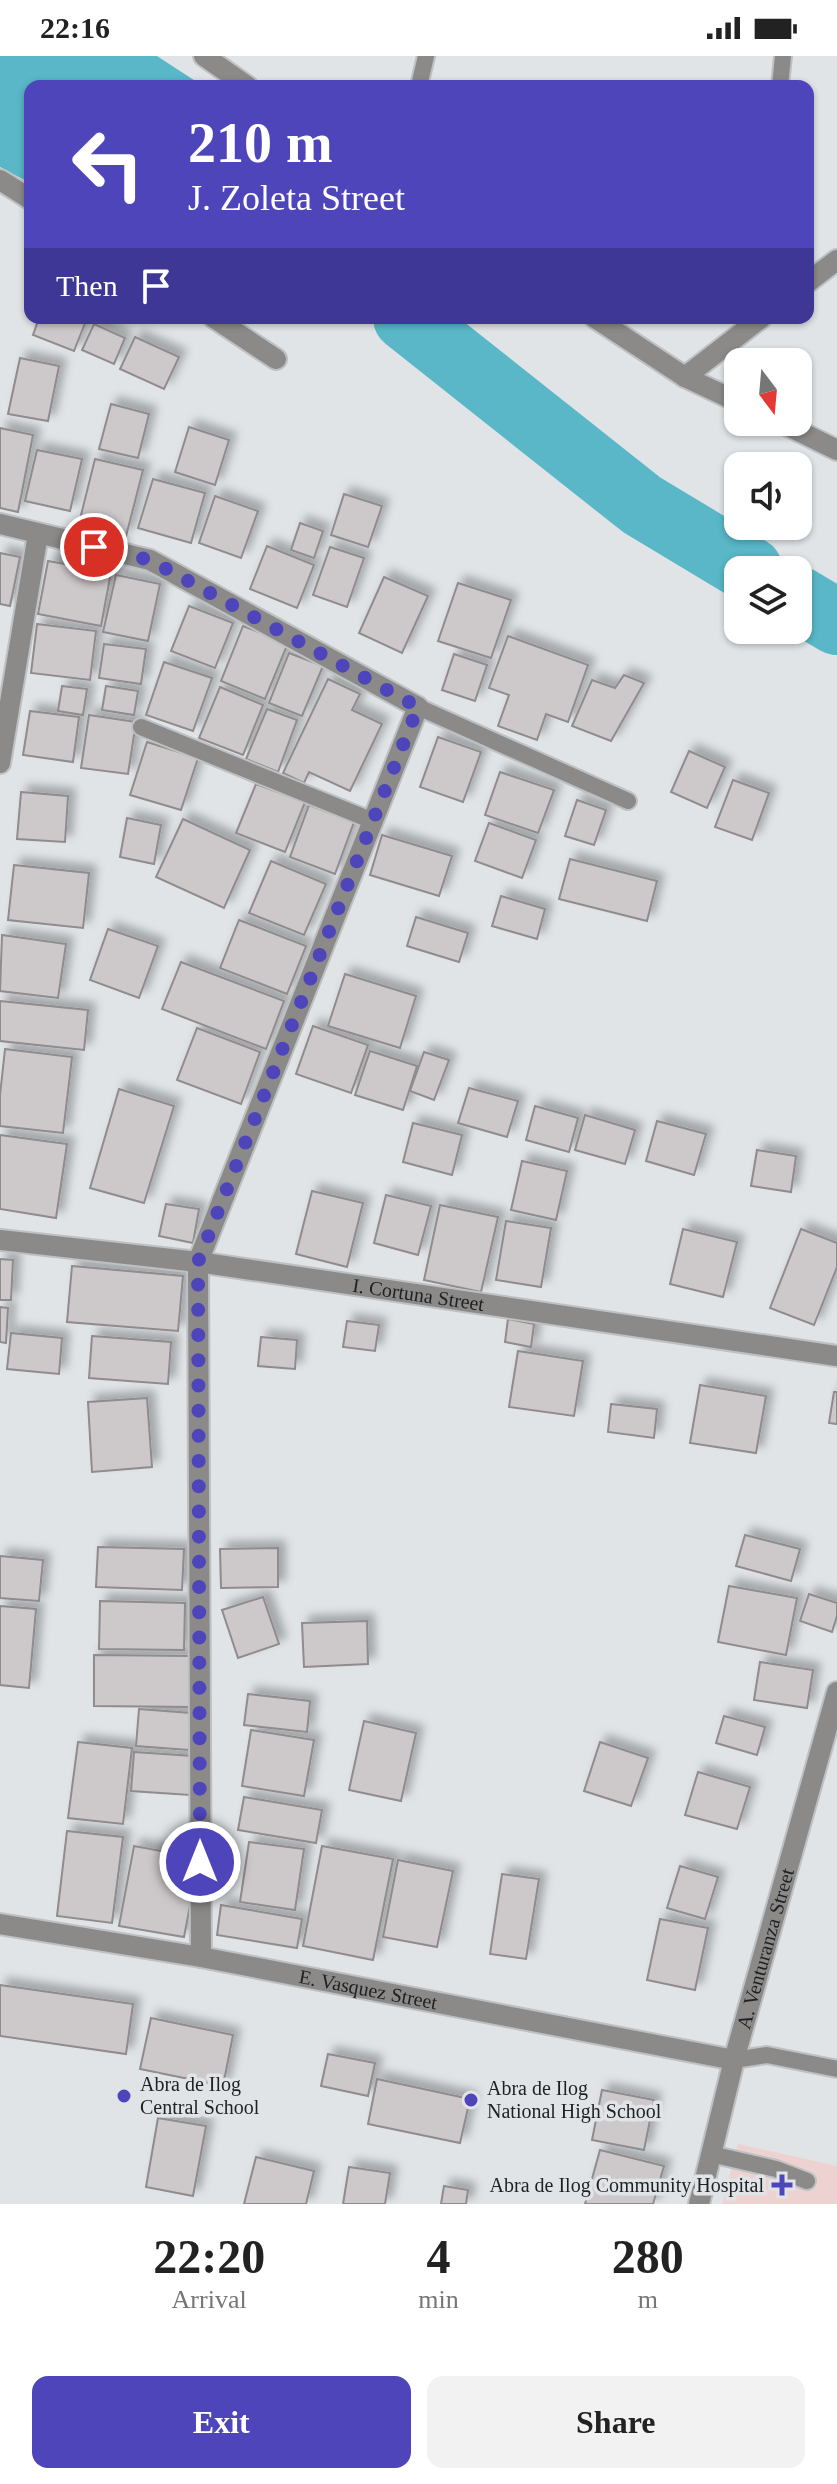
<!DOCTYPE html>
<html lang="en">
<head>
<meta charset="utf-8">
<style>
  :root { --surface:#fff; --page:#f2f2f2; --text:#222; --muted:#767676; --accent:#4e45bb }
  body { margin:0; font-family:"Times New Roman",serif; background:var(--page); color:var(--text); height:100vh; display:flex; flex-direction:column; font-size:30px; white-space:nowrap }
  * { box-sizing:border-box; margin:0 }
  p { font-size:26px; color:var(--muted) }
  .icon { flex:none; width:44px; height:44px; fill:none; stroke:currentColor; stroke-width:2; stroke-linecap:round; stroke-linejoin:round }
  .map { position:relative; height:2148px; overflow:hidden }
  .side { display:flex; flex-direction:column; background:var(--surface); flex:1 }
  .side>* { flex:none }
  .banner { position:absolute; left:24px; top:24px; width:790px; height:244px; border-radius:16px; box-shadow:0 2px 6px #0004; background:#4e45bb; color:#fff; overflow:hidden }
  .needle { width:52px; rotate:164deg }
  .fabs { position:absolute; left:724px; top:292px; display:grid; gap:16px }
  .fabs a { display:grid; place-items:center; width:88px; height:88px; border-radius:16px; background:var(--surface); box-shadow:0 2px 6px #0004; font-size:40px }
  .pin { position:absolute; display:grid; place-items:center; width:68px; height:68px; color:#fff; margin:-34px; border:4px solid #fff; border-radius:50%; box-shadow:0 2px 8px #0007 }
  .me { position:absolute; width:88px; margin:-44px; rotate:0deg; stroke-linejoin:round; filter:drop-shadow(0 0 6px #0008) }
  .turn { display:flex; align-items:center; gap:28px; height:168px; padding:0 32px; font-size:36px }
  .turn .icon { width:104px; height:104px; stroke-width:2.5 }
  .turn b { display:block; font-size:56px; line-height:68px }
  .then { display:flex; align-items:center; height:76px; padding:0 32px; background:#0003; gap:16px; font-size:30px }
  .eta { display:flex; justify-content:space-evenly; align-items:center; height:136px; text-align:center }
  .eta b { font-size:48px; font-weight:700; line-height:56px }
  .button { display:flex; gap:16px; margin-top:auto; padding:16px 32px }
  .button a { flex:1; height:92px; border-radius:16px; background:var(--accent); color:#fff; font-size:32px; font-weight:700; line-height:92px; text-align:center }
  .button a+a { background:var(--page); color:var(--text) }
  .status { display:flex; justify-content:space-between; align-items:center; height:56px; padding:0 40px; background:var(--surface); direction:ltr }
  .status svg { height:22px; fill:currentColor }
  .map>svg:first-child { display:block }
  .medical { fill:#edd2d1 }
  .water { fill:#59b7c8 }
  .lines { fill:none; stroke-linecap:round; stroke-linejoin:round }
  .river { stroke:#59b7c8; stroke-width:66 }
  .building { fill:#cdc8ca; stroke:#908b8d; stroke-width:2; filter:url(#shadow) }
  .lane-casing { stroke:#bdc1c4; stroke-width:20 }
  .street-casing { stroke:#bdc1c4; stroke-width:24 }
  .lane { stroke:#8b8a89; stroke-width:16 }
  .street { stroke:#8b8a89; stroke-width:20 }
  .route { stroke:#4e45bb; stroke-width:14; stroke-dasharray:0 25.2 }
  .poi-dot { fill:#4e45bb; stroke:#e0e4e7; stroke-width:3 }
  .labels { text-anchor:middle; stroke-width:7; stroke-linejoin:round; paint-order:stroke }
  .street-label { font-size:20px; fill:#1f2022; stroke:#e0e4e7 }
  .poi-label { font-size:20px; fill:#1f2022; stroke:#e0e4e7; text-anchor:start }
</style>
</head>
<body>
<div class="status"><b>22:16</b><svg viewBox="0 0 49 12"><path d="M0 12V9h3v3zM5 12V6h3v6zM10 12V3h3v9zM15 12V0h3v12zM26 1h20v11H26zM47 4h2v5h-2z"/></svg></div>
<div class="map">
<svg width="837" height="2148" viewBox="0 0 837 2148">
  <defs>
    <filter id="shadow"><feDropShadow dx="7" dy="-7" stdDeviation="4" flood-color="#0004"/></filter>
  </defs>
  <rect width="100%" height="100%" fill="#e0e4e7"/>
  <polygon class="medical" points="738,2088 837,2110 837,2148 722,2148"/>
  <polygon class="water" points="0,0 157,0 203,30 30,30 30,127 0,111"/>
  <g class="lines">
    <g class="river">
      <polyline points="406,262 642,449 750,514"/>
      <polyline points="798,543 837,566"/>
    </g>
  </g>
  <g class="building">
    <polygon points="39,262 87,262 74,295 33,279"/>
    <polygon points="94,268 125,282 114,308 82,294"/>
    <polygon points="135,281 179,301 164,333 120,313"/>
    <polygon points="20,302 59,310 48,365 8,358"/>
    <polygon points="111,348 149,358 138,402 99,393"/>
    <polygon points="189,371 229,384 215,429 175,416"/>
    <polygon points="0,372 33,379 18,456 0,452"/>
    <polygon points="37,394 82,403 70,455 25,445"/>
    <polygon points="95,403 143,414 126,480 79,467"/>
    <polygon points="153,423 205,437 191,487 138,472"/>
    <polygon points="344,438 382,450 368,491 331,479"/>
    <polygon points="215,440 258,455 241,502 199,487"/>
    <polygon points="300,467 323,475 314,502 291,494"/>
    <polygon points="267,490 314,509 297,552 250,533"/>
    <polygon points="330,491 364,502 347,551 313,539"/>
    <polygon points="0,497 20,501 10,550 0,548"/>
    <polygon points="48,505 111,516 101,570 38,558"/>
    <polygon points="116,519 160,528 148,585 103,576"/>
    <polygon points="384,521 428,540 402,597 359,577"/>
    <polygon points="458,527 511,544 491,602 438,585"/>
    <polygon points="189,550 233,567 215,612 171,595"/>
    <polygon points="37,568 96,575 90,624 31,617"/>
    <polygon points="243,570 288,587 265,643 221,625"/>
    <polygon points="508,580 588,609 568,666 546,658 537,684 498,670 509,639 489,632"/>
    <polygon points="104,588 146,593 141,628 99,622"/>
    <polygon points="289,597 323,610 302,660 269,647"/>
    <polygon points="454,598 487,609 475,645 442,634"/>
    <polygon points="164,606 212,622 193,675 146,659"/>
    <polygon points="624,619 644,627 611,685 572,670 592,624 615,632"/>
    <polygon points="328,623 360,638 352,654 382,668 350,735 309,716 304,727 283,717"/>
    <polygon points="62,630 87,633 83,659 58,655"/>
    <polygon points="106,630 138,635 134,659 102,654"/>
    <polygon points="220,631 263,649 243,699 199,682"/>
    <polygon points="267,653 297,664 278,716 246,703"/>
    <polygon points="30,655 79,661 73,706 23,699"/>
    <polygon points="89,659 136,666 128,718 81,712"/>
    <polygon points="438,681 481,696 463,746 420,731"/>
    <polygon points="147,686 198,702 181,754 130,739"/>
    <polygon points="689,695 725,711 707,752 671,736"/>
    <polygon points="500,716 554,734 538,777 485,759"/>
    <polygon points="733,724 769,737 752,784 715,771"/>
    <polygon points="256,728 305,746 285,796 236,777"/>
    <polygon points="21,736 68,740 65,786 17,783"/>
    <polygon points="577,744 606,754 594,789 565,780"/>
    <polygon points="309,749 354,766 335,818 290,801"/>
    <polygon points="127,762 161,769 154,808 120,801"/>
    <polygon points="183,763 250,794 224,852 156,821"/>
    <polygon points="489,767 536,784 522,822 475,805"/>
    <polygon points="382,779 452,800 439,840 370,819"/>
    <polygon points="570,803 657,825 647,865 559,843"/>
    <polygon points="271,805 326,828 304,879 249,857"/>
    <polygon points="14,809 89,817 83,872 8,864"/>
    <polygon points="501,840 545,853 537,883 492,870"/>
    <polygon points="416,861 468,877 459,906 407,890"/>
    <polygon points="239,864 306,890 287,938 220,912"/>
    <polygon points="108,873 158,890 139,942 90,924"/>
    <polygon points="2,879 66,888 58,942 0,935"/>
    <polygon points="181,906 284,945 266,993 162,953"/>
    <polygon points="345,918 416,940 400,992 328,970"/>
    <polygon points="0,945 88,954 84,994 0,985"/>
    <polygon points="313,970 368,989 351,1037 296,1018"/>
    <polygon points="197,972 260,996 241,1048 177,1024"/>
    <polygon points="5,993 72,1001 63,1077 0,1070 0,1039"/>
    <polygon points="370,995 417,1010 403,1054 355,1039"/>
    <polygon points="424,996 449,1004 434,1044 410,1035"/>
    <polygon points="469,1032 518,1045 507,1081 458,1067"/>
    <polygon points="119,1033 174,1050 144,1147 90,1132"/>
    <polygon points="535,1050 578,1062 569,1096 526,1084"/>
    <polygon points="585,1059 635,1074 625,1108 575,1094"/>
    <polygon points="657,1065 706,1078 694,1119 646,1105"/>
    <polygon points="413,1067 462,1079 452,1119 403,1106"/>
    <polygon points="0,1079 67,1088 56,1162 0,1153"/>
    <polygon points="757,1094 796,1100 791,1136 751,1130"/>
    <polygon points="522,1105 567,1115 556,1164 511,1154"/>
    <polygon points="312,1135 363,1147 347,1211 296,1198"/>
    <polygon points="386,1139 431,1150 418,1199 374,1187"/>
    <polygon points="166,1148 199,1153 193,1187 159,1180"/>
    <polygon points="440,1149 498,1161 481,1236 424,1224"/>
    <polygon points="506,1165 551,1172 541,1231 496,1224"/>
    <polygon points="683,1173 737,1186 723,1241 670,1228"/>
    <polygon points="801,1173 837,1187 837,1211 814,1269 770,1252"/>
    <polygon points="0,1203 13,1204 11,1244 0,1244"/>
    <polygon points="72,1210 183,1220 178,1275 67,1266"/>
    <polygon points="0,1251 8,1252 6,1287 0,1286"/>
    <polygon points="508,1263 534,1268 531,1291 505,1286"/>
    <polygon points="347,1265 379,1269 375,1295 343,1291"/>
    <polygon points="11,1277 62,1282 59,1318 7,1313"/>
    <polygon points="92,1280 171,1286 168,1328 89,1322"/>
    <polygon points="261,1281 297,1284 295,1313 258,1310"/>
    <polygon points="518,1295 583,1305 574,1360 509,1351"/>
    <polygon points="700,1329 766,1340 756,1397 690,1387"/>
    <polygon points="834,1336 837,1336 837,1368 829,1367"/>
    <polygon points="147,1342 152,1411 92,1416 88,1346"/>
    <polygon points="611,1348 657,1353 654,1382 608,1376"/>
    <polygon points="745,1479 800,1493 791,1525 736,1510"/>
    <polygon points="98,1491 184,1493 182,1534 96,1531"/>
    <polygon points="278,1492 278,1531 221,1532 220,1493"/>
    <polygon points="0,1500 43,1504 39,1545 0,1542"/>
    <polygon points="729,1530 797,1542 786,1599 718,1586"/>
    <polygon points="809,1538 837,1547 837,1560 832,1576 800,1565"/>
    <polygon points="263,1541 279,1588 238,1602 222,1554"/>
    <polygon points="100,1545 185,1547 184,1594 99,1593"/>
    <polygon points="0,1550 36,1553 29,1632 0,1629"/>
    <polygon points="367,1565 368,1608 304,1611 302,1567"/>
    <polygon points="94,1599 191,1600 190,1651 94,1650"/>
    <polygon points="760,1606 813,1614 807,1652 754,1644"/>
    <polygon points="248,1638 310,1645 307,1676 244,1669"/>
    <polygon points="139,1653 191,1657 189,1694 136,1690"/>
    <polygon points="724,1660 765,1671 757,1699 716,1687"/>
    <polygon points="364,1665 416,1677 401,1745 349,1734"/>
    <polygon points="251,1674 314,1684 304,1740 242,1730"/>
    <polygon points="78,1686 132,1692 123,1768 68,1762"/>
    <polygon points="600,1686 648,1702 631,1750 584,1735"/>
    <polygon points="134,1696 193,1700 190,1739 131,1735"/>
    <polygon points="698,1716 750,1731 737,1773 685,1759"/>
    <polygon points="244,1741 322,1754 316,1787 238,1774"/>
    <polygon points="67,1775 123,1781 112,1867 57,1860"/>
    <polygon points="249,1786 304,1793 295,1854 240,1846"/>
    <polygon points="134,1790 199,1802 184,1881 119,1870"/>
    <polygon points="322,1790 393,1803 373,1904 303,1890"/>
    <polygon points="398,1804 453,1815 437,1891 383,1881"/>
    <polygon points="680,1810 718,1821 705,1863 667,1852"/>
    <polygon points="502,1818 539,1823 526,1903 490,1898"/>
    <polygon points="221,1849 302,1863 297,1892 217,1879"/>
    <polygon points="660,1863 708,1872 695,1934 647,1924"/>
    <polygon points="0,1929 133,1948 126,1998 0,1980"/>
    <polygon points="151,1962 233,1979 223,2030 140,2013"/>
    <polygon points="328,1998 375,2007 368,2040 321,2030"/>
    <polygon points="377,2023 470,2043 460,2087 368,2068"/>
    <polygon points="602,2034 654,2044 644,2094 592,2084"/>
    <polygon points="158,2062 206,2070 193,2140 146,2131"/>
    <polygon points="600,2094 664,2110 653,2148 585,2148"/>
    <polygon points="256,2101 314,2115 306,2148 244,2148"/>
    <polygon points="349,2111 390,2117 385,2148 343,2148"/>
    <polygon points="444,2130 468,2134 466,2148 441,2148"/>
  </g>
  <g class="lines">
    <defs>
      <g id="lane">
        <polyline points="419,30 426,0"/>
        <polyline points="780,30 783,0"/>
        <polyline points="418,651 628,745"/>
        <polyline points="141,671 373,765"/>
        <polyline points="734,2004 767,1999 837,2013"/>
        <polyline points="711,2098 776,2113 807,2125"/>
      </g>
      <g id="street">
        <polyline points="204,0 247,30"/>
        <polyline points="0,124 30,143"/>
        <polyline points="808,226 837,204"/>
        <polyline points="214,262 276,303"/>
        <polyline points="595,262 685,321 738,346"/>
        <polyline points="685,321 761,262"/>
        <polyline points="780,366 837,394"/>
        <polyline points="0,468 150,504 418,651 198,1206 201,1901"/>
        <polyline points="0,707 38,478"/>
        <path id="s1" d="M0,1184L198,1206L837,1300"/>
        <path id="s2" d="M0,1868L201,1901L734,2004"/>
        <path id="s3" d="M699,2148L734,2004L837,1636"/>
      </g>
    </defs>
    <use href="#lane" class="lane-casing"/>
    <use href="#street" class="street-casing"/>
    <use href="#lane" class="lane"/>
    <use href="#street" class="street"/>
  </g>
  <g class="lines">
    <polyline class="route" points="94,491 150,504 418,651 198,1206 200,1806"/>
  </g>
  <g class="poi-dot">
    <circle cx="124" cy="2040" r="8"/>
    <circle cx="471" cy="2044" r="8"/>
    <path d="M778 2117h8v8h8v8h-8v8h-8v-8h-8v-8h8z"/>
  </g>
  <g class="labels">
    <g class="street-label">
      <text dy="7" stroke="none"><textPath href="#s1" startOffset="422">I. Cortuna Street</textPath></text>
      <text dy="7" stroke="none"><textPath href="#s3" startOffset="264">A. Venturanza Street</textPath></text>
      <text dy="7" stroke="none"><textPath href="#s2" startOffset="374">E. Vasquez Street</textPath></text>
    </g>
    <g class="poi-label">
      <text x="140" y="2035">Abra de Ilog<tspan x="140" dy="23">Central School</tspan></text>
      <text x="487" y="2039">Abra de Ilog<tspan x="487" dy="23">National High School</tspan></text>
      <text x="764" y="2136" text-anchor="end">Abra de Ilog Community Hospital</text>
    </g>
  </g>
</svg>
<div class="fabs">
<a><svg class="needle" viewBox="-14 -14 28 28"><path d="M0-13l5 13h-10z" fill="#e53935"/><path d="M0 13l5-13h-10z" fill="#767676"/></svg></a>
<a><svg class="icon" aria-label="sound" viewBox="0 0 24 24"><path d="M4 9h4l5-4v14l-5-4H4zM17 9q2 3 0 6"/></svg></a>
<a><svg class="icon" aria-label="layers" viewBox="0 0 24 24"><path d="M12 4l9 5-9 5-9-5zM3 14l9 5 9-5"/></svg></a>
</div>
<div class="pin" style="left:94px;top:491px;background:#d93025"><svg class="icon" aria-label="arrive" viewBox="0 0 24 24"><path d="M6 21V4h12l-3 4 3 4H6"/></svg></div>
<svg class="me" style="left:200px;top:1806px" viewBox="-20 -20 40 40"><circle r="17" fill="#4e45bb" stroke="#fff" stroke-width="3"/><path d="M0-11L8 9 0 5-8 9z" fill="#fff"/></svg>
<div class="banner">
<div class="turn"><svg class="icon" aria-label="left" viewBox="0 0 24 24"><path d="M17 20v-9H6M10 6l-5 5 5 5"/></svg><div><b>210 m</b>J. Zoleta Street</div></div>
<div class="then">Then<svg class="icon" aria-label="arrive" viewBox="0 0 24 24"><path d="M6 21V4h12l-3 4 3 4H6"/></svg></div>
</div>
</div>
<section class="side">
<div class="eta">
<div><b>22:20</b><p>Arrival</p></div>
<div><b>4</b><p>min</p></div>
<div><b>280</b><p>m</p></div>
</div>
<div class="button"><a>Exit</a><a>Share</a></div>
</section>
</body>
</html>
